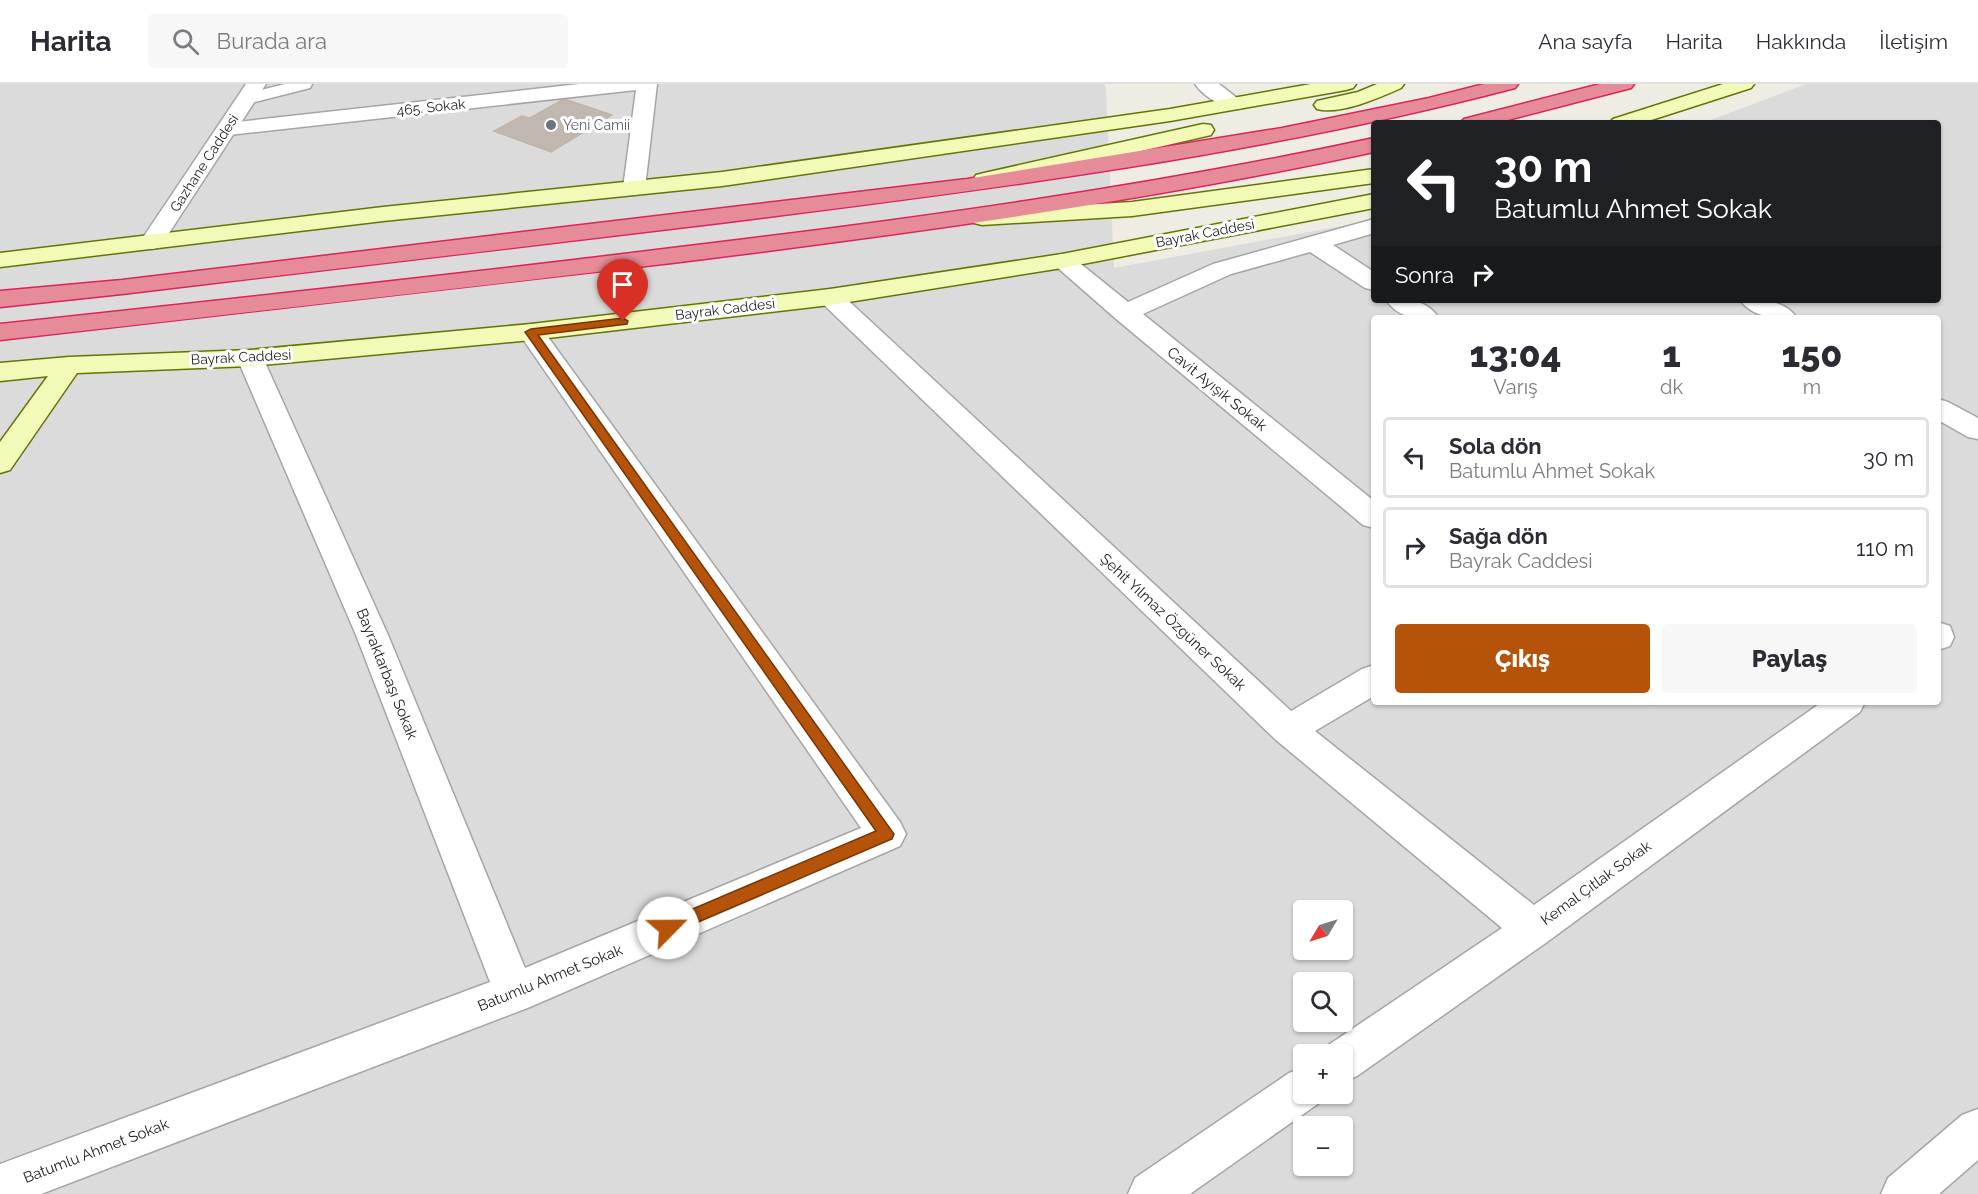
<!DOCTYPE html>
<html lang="tr">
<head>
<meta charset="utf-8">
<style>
  :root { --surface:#fff; --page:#f7f7f7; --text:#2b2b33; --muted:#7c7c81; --line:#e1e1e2; --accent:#b45309 }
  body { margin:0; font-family:Raleway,sans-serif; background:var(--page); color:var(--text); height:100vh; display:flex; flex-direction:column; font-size:22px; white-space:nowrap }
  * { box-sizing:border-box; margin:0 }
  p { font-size:20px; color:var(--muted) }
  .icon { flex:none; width:33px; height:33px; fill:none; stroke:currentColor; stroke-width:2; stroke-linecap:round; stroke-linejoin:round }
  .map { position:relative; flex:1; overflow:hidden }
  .panel { position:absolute; left:1371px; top:231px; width:570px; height:390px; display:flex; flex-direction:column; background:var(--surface); border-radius:6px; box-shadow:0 2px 4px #0004 }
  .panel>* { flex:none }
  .banner { position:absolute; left:1371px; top:36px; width:570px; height:183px; border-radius:6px; box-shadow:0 2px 4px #0004; background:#202124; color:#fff; overflow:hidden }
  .needle { width:39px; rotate:232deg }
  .controls { position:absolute; left:1293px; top:816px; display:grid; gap:12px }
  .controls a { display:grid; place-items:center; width:60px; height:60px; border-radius:6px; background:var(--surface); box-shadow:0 2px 4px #0004; font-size:30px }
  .pin { position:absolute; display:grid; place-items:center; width:51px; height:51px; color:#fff; margin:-62px -26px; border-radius:50% 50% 50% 0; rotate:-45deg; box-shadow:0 0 6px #0007 }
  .pin .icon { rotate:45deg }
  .me { position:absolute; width:66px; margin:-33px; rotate:67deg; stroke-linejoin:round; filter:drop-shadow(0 0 4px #0008) }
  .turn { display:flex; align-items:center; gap:21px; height:126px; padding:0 24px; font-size:27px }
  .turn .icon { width:78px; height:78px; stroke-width:2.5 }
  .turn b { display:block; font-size:42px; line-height:51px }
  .then { display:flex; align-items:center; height:57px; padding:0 24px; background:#0003; gap:12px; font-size:22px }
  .eta { display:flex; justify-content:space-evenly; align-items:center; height:102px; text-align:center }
  .eta b { font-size:36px; font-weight:800; line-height:42px }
  .action { display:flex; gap:12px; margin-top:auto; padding:12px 24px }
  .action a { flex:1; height:69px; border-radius:6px; background:var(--accent); color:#fff; font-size:24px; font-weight:800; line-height:69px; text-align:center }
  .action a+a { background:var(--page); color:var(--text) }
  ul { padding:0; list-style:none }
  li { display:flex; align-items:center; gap:18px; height:81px; margin:0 12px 9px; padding:0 12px; border:3px solid var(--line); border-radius:6px }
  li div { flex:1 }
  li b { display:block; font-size:22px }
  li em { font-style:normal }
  header { display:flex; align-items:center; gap:36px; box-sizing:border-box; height:84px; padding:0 30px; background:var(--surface); border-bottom:2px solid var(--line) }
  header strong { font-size:28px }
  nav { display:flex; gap:33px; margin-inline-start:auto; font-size:21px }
  .search { width:420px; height:54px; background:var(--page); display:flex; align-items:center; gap:15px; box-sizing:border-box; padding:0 21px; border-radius:6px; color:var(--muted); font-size:22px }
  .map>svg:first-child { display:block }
  .residential { fill:#dcdbdb; fill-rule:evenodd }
  .building { fill:#c0b8b0; stroke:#c1b3a6; stroke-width:1.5 }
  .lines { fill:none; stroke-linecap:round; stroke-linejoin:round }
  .service-casing { stroke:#a5a5a5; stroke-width:3 }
  .minor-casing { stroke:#a5a5a5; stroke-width:3 }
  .tertiary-casing { stroke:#a5a5a5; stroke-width:3 }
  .secondary-casing { stroke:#647505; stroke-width:3 }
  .motorway-casing { stroke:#da245a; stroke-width:3 }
  .service { fill:#fff; fill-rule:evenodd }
  .minor { fill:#fff; fill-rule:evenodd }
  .tertiary { fill:#fff; fill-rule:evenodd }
  .secondary { fill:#f3f9b7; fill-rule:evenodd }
  .motorway { fill:#e68b98; fill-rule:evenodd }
  .route { fill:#b45309; stroke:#753606; stroke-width:1.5 }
  .worship-dot { fill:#6b7280; stroke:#fff; stroke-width:2 }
  .labels { text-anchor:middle; stroke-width:6; stroke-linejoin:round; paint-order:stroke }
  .far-street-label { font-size:14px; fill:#1e1e1e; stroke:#fff }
  .far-worship-label { font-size:14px; fill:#5b616d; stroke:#fff; text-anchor:start }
  .street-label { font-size:15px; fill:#1e1e1e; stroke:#fff }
</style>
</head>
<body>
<header>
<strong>Harita</strong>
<div class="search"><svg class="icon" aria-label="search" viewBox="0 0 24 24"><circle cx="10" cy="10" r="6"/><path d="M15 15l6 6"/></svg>Burada ara</div>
<nav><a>Ana sayfa</a><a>Harita</a><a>Hakkında</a><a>İletişim</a></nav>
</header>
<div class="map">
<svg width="1978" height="1110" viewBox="0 0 1978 1110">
  <rect width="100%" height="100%" fill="#efece4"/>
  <path class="residential" d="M0,0H1104L1106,5L1114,184L1374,136V216H1938V39H1703L1806,0H1978V1110H0ZM1374,234H1938V618H1374ZM1304,826H1342V866H1304ZM1304,898H1342V938H1304ZM1304,970H1342V1010H1304ZM1304,1042H1342V1082H1304Z"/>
  <polygon class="building" points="564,15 612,31 551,68 494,47 522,32 530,34"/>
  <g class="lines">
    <defs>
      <polygon id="service" points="285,0 312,0 310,4 247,20 239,15 241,11"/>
      <g id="minor">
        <polygon points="579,0 657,0 645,104 642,109 634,111 626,109 623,104 636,6 228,51 220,50 217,45 220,40 228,39"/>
        <path d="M1195,0H1219L1245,20L1242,24C1227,28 1203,12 1195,0Z"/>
        <polygon points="1374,135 1374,149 1333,161 1374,188 1374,206 1365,204 1310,168 1231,190 1143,230 1374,417 1374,444 1363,441 1115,234 1050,177 1053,172 1062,170 1071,172 1128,218 1213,180"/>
        <polygon points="830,205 839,208 1291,627 1362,585 1374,581 1374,612 1315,647 1534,821 1822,618 1865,618 1860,628 1547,858 1357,992 1342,998 1342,970 1323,970 1327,962 1502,844 1276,656 821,218 817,213 821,208"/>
        <path d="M1386,216C1408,216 1425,214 1439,234C1417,234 1400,236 1386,216Z"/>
        <path d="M1740,216C1761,216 1784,215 1797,234C1776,234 1754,235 1740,216Z"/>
        <polygon points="531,240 540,242 900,738 906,750 900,762 530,923 41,1110 0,1110 0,1080 490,898 356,551 237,274 241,268 250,266 259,268 263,274 388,551 525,884 861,744 518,248 522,242"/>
        <polygon points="1938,315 1948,318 1978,334 1978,355 1968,353 1938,336"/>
        <polygon points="1938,538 1950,542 1954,553 1950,562 1938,566"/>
        <polygon points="1304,983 1304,1010 1323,1010 1319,1019 1190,1110 1128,1110 1135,1094 1289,989"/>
        <polygon points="1978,1025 1978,1076 1939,1110 1881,1110 1888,1094 1962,1031"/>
      </g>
      <polygon id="tertiary" points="246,0 266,0 160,163 152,165 144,163 140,158"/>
      <g id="secondary">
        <polygon points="1311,0 1356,0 1353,4 1346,6 1170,37 722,102 383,137 0,183 0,169 383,123 722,88 1170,25"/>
        <path d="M1377,0H1404L1401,4C1379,14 1340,31 1317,25L1314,21L1317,17L1358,8Z"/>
        <polygon points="1723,0 1754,0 1751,4 1642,39 1609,39 1613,35"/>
        <polygon points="1203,40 1211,41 1214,46 1211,51 984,103 976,101 973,96 976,91 984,89"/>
        <polygon points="1374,85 1374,99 1132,132 982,141 974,139 970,134 974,129 982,127 1132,118"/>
        <polygon points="1374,110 1374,124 1062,184 830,221 531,256 250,282 77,289 10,386 0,389 0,358 48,292 0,297 0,279 69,273 250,266 531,240 830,205 1062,170"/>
      </g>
      <g id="motorway">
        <path d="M1484,0H1518L1515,4C1255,72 986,106 720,139C520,163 321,187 122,210L0,223V207L122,196L967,95L1282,44L1429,14Z"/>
        <polygon points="1600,0 1634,0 1631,4 1496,39 1460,39 1464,35"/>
        <path d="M1374,54V68C1142,118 907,150 672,179C448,206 224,231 0,256V240C224,216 448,192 672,164C907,136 1142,104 1374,54Z"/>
      </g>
    </defs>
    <use href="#service" class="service-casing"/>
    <use href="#minor" class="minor-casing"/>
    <use href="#tertiary" class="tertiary-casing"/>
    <use href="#secondary" class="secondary-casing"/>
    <use href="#motorway" class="motorway-casing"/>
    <use href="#service" class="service"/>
    <use href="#minor" class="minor"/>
    <use href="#tertiary" class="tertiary"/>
    <use href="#secondary" class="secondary"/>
    <use href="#motorway" class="motorway"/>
  </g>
  <polygon class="route" points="623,234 628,237 627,240 538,251 894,750 892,755 668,851 662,849 660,844 662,838 876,747 525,248 531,245"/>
  <circle class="worship-dot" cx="551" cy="41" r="6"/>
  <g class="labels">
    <g class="far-street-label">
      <text transform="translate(431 23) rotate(-6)" y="5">465. Sokak</text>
      <text transform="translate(204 79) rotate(-57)" y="5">Gazhane Caddesi</text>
      <text transform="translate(1205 149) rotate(-11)" y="5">Bayrak Caddesi</text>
      <text transform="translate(725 225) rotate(-7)" y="5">Bayrak Caddesi</text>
      <text transform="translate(241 273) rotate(-3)" y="5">Bayrak Caddesi</text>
    </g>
    <g class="far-worship-label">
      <text x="563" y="46">Yeni Camii</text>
    </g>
    <g class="street-label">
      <text transform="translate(1217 305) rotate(39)" y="5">Cavit Ayışık Sokak</text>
      <text transform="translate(1173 538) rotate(43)" y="5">Şehit Yılmaz Özgüner Sokak</text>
      <text transform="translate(387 590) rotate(68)" y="5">Bayraktarbaşı Sokak</text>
      <text transform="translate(1596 799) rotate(-36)" y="5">Kemal Çıtlak Sokak</text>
      <text transform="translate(550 894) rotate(-22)" y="5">Batumlu Ahmet Sokak</text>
      <text transform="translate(96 1067) rotate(-21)" y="5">Batumlu Ahmet Sokak</text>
    </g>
  </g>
</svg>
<div class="controls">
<a><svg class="needle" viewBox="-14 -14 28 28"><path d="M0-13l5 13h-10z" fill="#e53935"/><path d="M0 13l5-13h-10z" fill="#7c7c81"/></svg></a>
<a><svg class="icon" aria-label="search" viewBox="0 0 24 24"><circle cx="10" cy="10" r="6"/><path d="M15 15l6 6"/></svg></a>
<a>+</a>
<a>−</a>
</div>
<div class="pin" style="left:623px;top:237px;background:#d93025"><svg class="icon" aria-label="arrive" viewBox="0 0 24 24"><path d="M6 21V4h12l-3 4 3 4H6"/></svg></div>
<svg class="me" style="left:668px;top:844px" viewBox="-20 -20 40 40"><circle r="19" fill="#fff"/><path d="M0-13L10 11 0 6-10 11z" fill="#b45309"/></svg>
<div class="banner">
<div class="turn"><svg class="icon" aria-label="left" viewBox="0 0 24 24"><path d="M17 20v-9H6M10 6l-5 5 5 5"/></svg><div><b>30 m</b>Batumlu Ahmet Sokak</div></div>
<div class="then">Sonra<svg class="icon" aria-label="right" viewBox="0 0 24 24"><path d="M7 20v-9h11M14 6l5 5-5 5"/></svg></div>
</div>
<section class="panel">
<div class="eta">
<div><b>13:04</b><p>Varış</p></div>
<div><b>1</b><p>dk</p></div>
<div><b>150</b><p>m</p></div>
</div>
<ul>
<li><svg class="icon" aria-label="left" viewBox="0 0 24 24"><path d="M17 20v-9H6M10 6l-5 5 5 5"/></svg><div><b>Sola dön</b><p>Batumlu Ahmet Sokak</p></div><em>30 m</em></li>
<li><svg class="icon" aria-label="right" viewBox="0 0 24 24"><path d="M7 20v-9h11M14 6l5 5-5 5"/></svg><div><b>Sağa dön</b><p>Bayrak Caddesi</p></div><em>110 m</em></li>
</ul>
<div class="action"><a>Çıkış</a><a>Paylaş</a></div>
</section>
</div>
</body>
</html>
